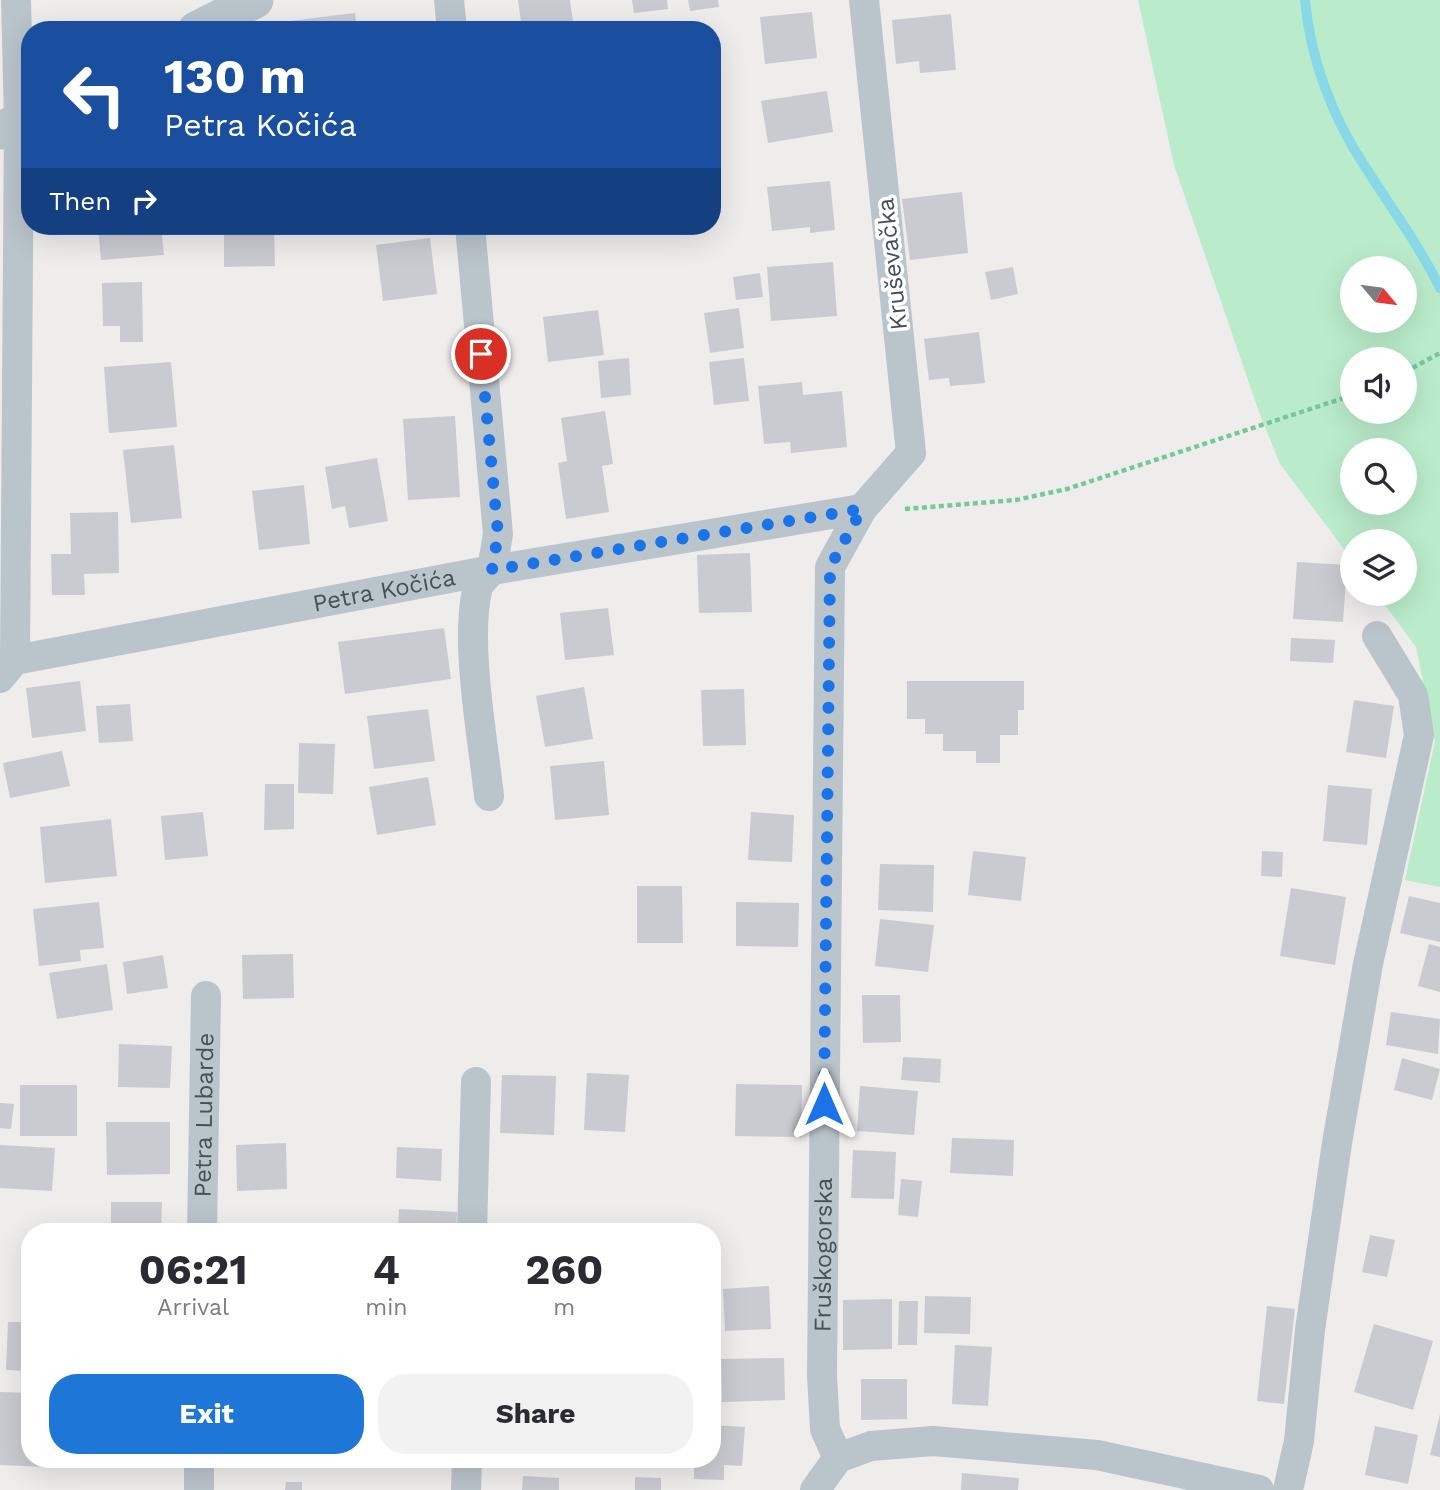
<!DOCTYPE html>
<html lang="en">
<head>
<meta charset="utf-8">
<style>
  :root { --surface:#fff; --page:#f2f2f3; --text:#2b2b33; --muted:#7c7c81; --accent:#1e76d6 }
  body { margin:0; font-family:"Work Sans",sans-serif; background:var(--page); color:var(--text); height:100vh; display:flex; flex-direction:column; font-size:26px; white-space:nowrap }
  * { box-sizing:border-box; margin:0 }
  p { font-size:23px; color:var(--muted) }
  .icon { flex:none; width:38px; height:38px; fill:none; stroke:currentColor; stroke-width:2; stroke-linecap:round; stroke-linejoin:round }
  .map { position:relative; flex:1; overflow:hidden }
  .side { position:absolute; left:21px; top:1223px; width:700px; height:245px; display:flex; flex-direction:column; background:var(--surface); border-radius:28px; box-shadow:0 7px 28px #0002 }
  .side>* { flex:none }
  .hud { position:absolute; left:21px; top:21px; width:700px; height:214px; border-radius:28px; box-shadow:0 7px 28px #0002; background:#1a4fa0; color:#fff; overflow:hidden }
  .needle { width:46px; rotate:119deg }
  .tools { position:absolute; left:1340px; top:256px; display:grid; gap:14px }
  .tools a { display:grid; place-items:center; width:77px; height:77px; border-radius:50%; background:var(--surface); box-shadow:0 7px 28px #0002; font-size:35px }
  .pin { position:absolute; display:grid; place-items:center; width:60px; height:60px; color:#fff; margin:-30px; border:4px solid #fff; border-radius:50%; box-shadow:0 2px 7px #0007 }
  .me { position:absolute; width:77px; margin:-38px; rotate:0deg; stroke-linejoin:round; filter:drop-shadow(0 0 5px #0008) }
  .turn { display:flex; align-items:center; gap:24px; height:147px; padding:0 28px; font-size:32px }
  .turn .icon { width:91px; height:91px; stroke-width:2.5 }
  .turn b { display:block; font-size:49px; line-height:60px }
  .then { display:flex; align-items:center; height:66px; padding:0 28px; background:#0003; gap:14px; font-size:26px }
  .eta { display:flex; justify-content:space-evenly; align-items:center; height:119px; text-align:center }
  .eta b { font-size:42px; font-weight:700; line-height:49px }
  .cta { display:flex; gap:14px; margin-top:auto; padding:14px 28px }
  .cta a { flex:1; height:80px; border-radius:28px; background:var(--accent); color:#fff; font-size:28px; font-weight:700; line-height:80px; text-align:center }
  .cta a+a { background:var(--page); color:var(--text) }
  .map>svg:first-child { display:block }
  .green { fill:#baeccb; fill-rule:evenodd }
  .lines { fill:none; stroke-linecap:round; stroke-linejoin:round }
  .stream { stroke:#88d8e8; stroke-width:10 }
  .building { fill:#c9cbd1 }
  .path { stroke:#74c99b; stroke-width:4.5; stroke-dasharray:5 3.5; stroke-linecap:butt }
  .minor { stroke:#bac4cb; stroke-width:30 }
  .tertiary { stroke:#bac4cb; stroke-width:37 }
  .route { stroke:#1a73e8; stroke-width:12; stroke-dasharray:0 21.6 }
  .labels { text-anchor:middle; stroke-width:7; stroke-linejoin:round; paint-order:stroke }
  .street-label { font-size:24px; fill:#455058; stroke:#fff }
</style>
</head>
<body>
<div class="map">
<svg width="1440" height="1490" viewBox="0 0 1440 1490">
  <rect width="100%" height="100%" fill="#efecec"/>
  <path class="green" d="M1138,0H1440V887L1405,880L1435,741L1416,647L1376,593H1405V541H1353V561L1280,464L1259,412L1174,165ZM1353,268H1405V320H1353ZM1353,359H1405V411H1353ZM1353,450H1405V502H1353Z"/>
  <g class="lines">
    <path class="stream" d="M1305,0C1310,57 1332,117 1364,165C1390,206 1419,245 1440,288"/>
  </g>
  <g class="building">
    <polygon points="518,0 570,0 574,30 522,30"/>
    <polygon points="632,0 667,0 668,9 634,13"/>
    <polygon points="688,0 718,0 719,7 690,11"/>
    <polygon points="812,12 817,58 765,64 760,17"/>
    <polygon points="355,13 357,30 291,30 290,21"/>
    <polygon points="951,14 956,70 920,73 919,61 896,64 892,20"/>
    <polygon points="827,91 833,132 768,143 761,101"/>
    <polygon points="830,181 835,230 810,233 810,227 772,231 767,187"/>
    <polygon points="962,192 968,253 910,260 902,199"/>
    <polygon points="98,226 161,226 164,255 101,260"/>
    <polygon points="224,226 274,226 275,266 224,267"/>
    <polygon points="430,238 437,294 383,301 376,245"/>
    <polygon points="833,262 837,316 771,321 767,267"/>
    <polygon points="1013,267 1018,294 991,300 985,272"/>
    <polygon points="760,273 763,297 736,300 733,277"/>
    <polygon points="142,282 143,342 120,342 120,326 103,326 102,283"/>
    <polygon points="739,308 744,348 710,353 704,313"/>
    <polygon points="598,310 604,355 548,362 543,317"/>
    <polygon points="979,332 985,383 950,386 949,378 929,380 924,339"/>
    <polygon points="629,358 631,395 601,398 598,361"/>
    <polygon points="744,358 749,401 714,405 709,362"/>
    <polygon points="171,362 177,427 109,433 104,367"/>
    <polygon points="802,382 803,395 842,391 847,447 791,453 790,442 764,444 758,386"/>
    <polygon points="605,411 613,464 602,466 609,512 566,519 558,463 567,461 561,418"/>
    <polygon points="455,416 460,497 408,500 403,419"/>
    <polygon points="174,445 182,518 131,523 123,450"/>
    <polygon points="377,458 388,521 349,528 345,506 332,509 325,467"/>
    <polygon points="304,485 310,544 259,550 252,491"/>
    <polygon points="118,512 119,573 84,574 85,595 52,595 51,554 71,554 70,513"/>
    <polygon points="750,553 752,612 699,613 697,555"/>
    <polygon points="1297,562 1347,565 1343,622 1293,619"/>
    <polygon points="608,608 614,655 565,660 560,613"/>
    <polygon points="444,628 451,679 345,694 338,642"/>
    <polygon points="1291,638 1335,640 1333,663 1290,661"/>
    <polygon points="80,681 86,731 32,738 26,688"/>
    <polygon points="907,681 1024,681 1024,710 1018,710 1018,735 1000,735 1000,763 976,763 976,751 943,751 943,734 925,734 925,719 907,719"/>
    <polygon points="584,687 593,739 545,747 536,696"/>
    <polygon points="744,689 746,745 703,746 701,690"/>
    <polygon points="1354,700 1394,706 1386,758 1346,752"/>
    <polygon points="130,704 133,741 99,743 96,706"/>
    <polygon points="428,709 435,761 374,769 367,716"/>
    <polygon points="299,743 335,744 333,794 298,793"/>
    <polygon points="62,751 70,786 10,798 3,763"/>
    <polygon points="604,761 609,815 555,820 550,766"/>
    <polygon points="428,777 436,825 377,835 369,787"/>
    <polygon points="265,784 294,784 294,829 264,830"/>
    <polygon points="1328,785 1372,789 1367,845 1323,841"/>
    <polygon points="203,812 208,856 165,860 161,816"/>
    <polygon points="751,812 794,815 792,862 748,860"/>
    <polygon points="111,819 117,876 45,883 40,827"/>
    <polygon points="973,851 1026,857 1021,901 968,895"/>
    <polygon points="1262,851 1283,852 1282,877 1261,876"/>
    <polygon points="880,864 934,865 933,912 878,910"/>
    <polygon points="637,886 682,886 683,943 637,943"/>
    <polygon points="1291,888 1346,897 1335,965 1280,956"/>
    <polygon points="1409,896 1440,903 1440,942 1400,933"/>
    <polygon points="99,902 104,948 80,950 81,961 39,966 33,909"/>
    <polygon points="736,902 799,903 798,947 736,946"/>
    <polygon points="880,919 934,925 928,972 875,966"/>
    <polygon points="1429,944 1440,947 1440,992 1418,986"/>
    <polygon points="293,954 294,998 243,999 242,955"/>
    <polygon points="163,955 168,988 127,994 123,962"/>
    <polygon points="107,964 113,1010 57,1019 49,973"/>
    <polygon points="862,995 900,995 901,1042 863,1043"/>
    <polygon points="1391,1012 1440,1019 1438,1054 1386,1045"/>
    <polygon points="119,1044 172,1046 170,1088 118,1087"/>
    <polygon points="903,1057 941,1059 940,1083 901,1080"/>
    <polygon points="1402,1058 1440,1069 1432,1100 1394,1090"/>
    <polygon points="587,1073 629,1075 625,1132 584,1130"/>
    <polygon points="502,1075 556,1076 554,1135 500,1133"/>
    <polygon points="736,1084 802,1085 801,1137 735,1136"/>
    <rect x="20" y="1085" width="57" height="51"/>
    <polygon points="860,1086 918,1091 914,1135 857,1131"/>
    <polygon points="0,1103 14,1104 11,1129 0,1128"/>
    <polygon points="106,1122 170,1122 170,1174 107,1175"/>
    <polygon points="952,1138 1014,1140 1013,1176 950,1173"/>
    <polygon points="286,1143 287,1189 237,1191 236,1145"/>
    <polygon points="0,1145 55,1148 52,1191 0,1188"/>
    <polygon points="397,1147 442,1149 441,1181 396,1178"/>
    <polygon points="853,1150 896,1152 894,1199 851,1198"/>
    <polygon points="901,1179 922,1181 918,1217 898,1215"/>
    <polygon points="111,1202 162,1202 161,1232 111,1232"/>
    <polygon points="399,1209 457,1212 456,1232 398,1232"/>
    <rect x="493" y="1228" width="51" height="4"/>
    <polygon points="1370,1235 1395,1240 1387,1277 1362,1272"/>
    <polygon points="712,1253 717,1294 712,1294"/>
    <polygon points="769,1286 771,1329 725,1331 723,1289"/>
    <polygon points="925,1296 971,1297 970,1334 924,1333"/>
    <polygon points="892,1299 892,1349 843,1350 843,1300"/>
    <polygon points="899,1301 918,1301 917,1345 898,1345"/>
    <polygon points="1267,1306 1295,1309 1284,1404 1257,1401"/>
    <polygon points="8,1322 30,1322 30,1383 27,1383 27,1371 6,1370"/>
    <polygon points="1374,1324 1433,1341 1413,1410 1354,1392"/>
    <polygon points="955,1345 992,1347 988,1406 952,1404"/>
    <polygon points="784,1358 785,1400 722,1402 721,1359"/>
    <polygon points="861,1379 907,1379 907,1419 861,1420"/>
    <polygon points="0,1392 30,1393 30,1460 48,1460 47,1467 0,1465"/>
    <polygon points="1440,1414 1440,1457 1430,1455"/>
    <polygon points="712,1425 745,1427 742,1466 724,1465 724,1480 694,1479 694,1462 682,1460 712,1460"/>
    <polygon points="1375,1426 1418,1435 1408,1484 1365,1475"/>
    <polygon points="962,1473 1019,1478 1018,1490 961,1490"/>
    <polygon points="523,1476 559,1478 559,1490 522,1490"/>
    <polygon points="635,1477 661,1478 661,1490 635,1490"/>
    <polygon points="286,1482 302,1482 302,1490 285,1490"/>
  </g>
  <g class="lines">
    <g class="path">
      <polyline points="1405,372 1440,353"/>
      <polyline points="905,509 1016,500 1067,489 1353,395"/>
    </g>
    <g class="minor">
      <polyline points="449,0 452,30"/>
      <polyline points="470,226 498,534 492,570"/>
      <polyline points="15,660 19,121 16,0"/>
      <path id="s1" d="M0,678L15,660L492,570L862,509"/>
      <path d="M489,796C483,740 465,644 477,591C478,583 487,576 492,570"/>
      <path id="s2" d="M202,1232L206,996"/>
      <polyline points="472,1232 476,1082"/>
      <path id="s3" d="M838,1458L825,1429L822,1376L830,567L862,509L911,453L864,0"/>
      <polyline points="199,1490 199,1460"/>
      <polyline points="466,1490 467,1460"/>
      <polyline points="815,1490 838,1458 871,1446 933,1441 1097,1455 1259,1490"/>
      <polyline points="1288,1490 1299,1441 1310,1330 1337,1143 1368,964 1419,735 1413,695 1377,636"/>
    </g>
    <g class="tertiary">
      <polyline points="196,30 255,0"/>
      <polyline points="0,131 30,115"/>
    </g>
  </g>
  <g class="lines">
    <polyline class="route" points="481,354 498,534 492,570 862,509 830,567 824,1104"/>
  </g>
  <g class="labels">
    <g class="street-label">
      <text transform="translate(892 264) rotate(-96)" y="8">Kruševačka</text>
      <text dy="8" stroke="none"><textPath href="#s1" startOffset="399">Petra Kočića</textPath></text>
      <text dy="8" stroke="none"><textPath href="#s2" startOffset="117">Petra Lubarde</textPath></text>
      <text dy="8" stroke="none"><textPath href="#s3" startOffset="206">Fruškogorska</textPath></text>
    </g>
  </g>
</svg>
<div class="tools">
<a><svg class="needle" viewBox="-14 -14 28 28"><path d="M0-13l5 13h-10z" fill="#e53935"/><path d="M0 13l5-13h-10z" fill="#7c7c81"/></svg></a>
<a><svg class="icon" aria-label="sound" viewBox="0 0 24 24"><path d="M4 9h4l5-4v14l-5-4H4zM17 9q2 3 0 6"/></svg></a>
<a><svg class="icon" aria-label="search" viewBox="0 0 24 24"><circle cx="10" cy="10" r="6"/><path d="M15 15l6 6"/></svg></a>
<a><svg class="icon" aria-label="layers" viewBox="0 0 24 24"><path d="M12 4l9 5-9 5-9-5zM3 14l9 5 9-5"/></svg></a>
</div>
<div class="pin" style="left:481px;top:354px;background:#d93025"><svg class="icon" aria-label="arrive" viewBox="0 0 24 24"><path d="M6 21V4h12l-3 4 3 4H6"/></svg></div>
<svg class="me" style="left:824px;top:1104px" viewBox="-20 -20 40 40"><path d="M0-17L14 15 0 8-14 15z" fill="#1a73e8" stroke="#fff" stroke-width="4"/></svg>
<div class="hud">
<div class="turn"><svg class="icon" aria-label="left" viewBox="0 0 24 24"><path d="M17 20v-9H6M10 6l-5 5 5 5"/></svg><div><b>130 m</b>Petra Kočića</div></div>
<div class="then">Then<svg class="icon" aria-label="right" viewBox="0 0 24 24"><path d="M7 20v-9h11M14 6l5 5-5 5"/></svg></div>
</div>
<section class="side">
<div class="eta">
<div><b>06:21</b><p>Arrival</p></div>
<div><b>4</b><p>min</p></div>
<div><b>260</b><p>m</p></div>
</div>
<div class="cta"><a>Exit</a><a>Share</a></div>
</section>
</div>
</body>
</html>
